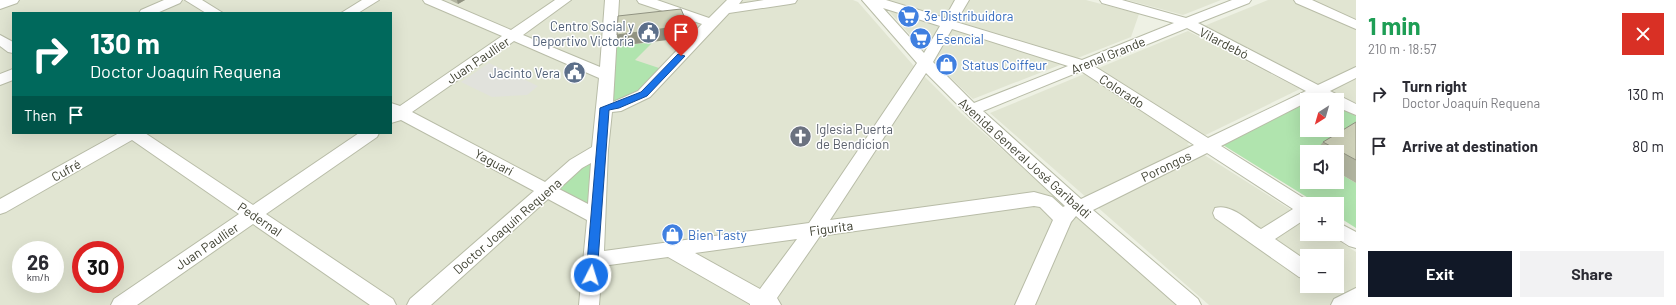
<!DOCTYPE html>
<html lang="en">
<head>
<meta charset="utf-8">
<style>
  :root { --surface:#fff; --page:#f2f2f3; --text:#2b2b33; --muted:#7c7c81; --accent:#111827 }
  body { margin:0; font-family:Barlow,sans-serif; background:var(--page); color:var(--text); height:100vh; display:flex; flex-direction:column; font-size:15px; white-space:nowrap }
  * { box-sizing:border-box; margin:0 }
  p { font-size:13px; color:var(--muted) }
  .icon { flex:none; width:22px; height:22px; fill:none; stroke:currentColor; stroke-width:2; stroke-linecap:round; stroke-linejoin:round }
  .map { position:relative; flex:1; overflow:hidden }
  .details { display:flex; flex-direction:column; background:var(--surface); width:320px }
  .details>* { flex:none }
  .banner { position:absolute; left:12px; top:12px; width:380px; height:122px; border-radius:0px; box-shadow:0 4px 16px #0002; background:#00695c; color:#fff; overflow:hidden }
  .needle { width:26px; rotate:217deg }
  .fabs { position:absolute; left:1300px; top:93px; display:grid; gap:8px }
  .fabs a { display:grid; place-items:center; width:44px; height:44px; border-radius:0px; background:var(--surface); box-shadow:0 4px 16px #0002; font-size:20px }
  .speed { position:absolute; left:12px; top:241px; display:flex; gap:8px; font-size:20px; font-weight:700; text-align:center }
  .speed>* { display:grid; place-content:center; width:52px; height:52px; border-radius:50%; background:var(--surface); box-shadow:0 4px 16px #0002; line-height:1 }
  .speed small { font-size:10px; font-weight:400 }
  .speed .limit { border:6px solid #d22; background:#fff; color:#111 }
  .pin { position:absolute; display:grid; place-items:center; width:34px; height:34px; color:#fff; margin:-41px -17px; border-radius:50% 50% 50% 0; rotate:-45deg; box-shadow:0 0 4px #0007 }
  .pin .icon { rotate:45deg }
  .me { position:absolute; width:44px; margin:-22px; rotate:5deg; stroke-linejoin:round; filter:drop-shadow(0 0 3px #0008) }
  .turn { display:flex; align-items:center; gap:14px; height:84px; padding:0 12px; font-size:18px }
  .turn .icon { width:52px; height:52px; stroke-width:2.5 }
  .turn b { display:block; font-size:28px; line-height:34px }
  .then { display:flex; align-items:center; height:38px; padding:0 12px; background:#0003; gap:8px; font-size:15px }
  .round { display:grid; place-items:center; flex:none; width:42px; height:42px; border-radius:0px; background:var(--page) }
  .summary { display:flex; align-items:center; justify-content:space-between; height:68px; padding:0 12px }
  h1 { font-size:24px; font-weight:700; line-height:30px; color:#1e9e55 }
  .action { display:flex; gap:8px; margin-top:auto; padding:8px 12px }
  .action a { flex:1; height:46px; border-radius:0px; background:var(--accent); color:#fff; font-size:16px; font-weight:700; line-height:46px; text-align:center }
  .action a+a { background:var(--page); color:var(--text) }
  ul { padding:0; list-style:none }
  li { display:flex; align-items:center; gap:12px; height:52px; padding:0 12px }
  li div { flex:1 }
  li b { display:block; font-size:15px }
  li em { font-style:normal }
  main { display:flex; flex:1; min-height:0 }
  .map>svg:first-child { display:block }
  .residential { fill:#e1e5d2; fill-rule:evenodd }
  .green { fill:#b0e4ae }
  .parking { fill:#e1e2dc }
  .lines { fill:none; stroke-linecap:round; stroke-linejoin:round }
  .minor-casing { stroke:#b8bca7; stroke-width:2 }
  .minor { fill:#fff; fill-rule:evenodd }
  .wall { fill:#b2b5a0 }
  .shaded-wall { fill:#919382 }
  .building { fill:#cfd2ba; stroke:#919382 }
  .route { fill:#1a73e8; stroke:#114b97 }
  .labels { text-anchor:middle; stroke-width:3; stroke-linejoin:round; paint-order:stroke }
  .shop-label { font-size:13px; fill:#366cbe; stroke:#fff; text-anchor:start }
  .service-label { font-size:13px; fill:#4e5e75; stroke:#fff; text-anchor:end }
  .street-label { font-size:13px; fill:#414334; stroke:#fff }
  .worship-label { font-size:13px; fill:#5b616d; stroke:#fff; text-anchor:start }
</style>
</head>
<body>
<main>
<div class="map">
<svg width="1356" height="305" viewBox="0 0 1356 305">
  <rect width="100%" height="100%" fill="#eef1e4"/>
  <g class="residential">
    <path d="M0,0H853L858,2L913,65L961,113L1178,305H0ZM13,13H391V133H13ZM21,250H55V284H21ZM81,250H115V284H81Z"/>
    <polygon points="879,0 1086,0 1139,14 1131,37 973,99 938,66"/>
    <polygon points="1127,0 1221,0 1183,15"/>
    <polygon points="1268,0 1356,0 1356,103 1204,26"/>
    <path d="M1188,31L1300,89L1187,144L1307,220V234H1328L1356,252V305H1209L990,113ZM1307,256H1337V286H1307Z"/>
  </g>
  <g class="green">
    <polygon points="653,42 635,60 662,69 642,91 616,101 611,100 615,47"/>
    <polygon points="1307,101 1307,130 1337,130 1337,106 1356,116 1356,130 1319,152 1307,152 1307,182 1337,182 1337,172 1356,183 1356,228 1337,216 1337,204 1318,204 1223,145"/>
    <polygon points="593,162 592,202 587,205 557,190 585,163"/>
  </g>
  <polygon class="parking" points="489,63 538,86 527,95 492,97 461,82"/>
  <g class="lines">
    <defs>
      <g id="minor">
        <polygon points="0,0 19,0 17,3 0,9"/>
        <polygon points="164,0 182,0 180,3 157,13 139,13 141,10"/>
        <polygon points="185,0 202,0 223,13 206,13"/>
        <polygon points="362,0 379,0 358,13 341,13"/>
        <path d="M423,0H441L511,30L555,0H571L523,35L600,67L605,0H619L613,102L638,91L702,24L639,3L637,0H657L709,18L727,0H742L739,4L764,0H797L795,3L790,4L729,13L650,97L621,111L612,112L608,150L604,251L809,223L917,63L862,0H886L945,18L955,0H969L956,22L1082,60L1174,23L1102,3L1100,0H1122L1186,18L1232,0H1251L1249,3L1198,23L1318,85L1356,67V78L1330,91L1356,104V115L1337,107V100H1324L1318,97L1307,100V102L1221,146L1313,204H1307V218L1275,239L1307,261V279L1299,277L1215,218L1213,213L1215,208C1231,203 1248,221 1261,229L1293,209L1207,153L1093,210L1198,299L1201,305H1177L1076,216L1071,222L1035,305H1015L1053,220L1040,207L1034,206L820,236L777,298L781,305H750V304L668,257L602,266L599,305H579L587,220L548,199L431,305H407L410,299L534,191L401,120L391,123V103L400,106L502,36L425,3ZM883,8L940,26L924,53ZM1187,28L1306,91L1208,138L1094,66ZM952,29L1068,66L974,103L933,62ZM514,41L599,78L592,147L570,160L545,182L412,112ZM1081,71L1194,145L1081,199L983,111ZM926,73L972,119L1065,206L1063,207L1052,197L1034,192L830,220ZM591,163L588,204L559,189L582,168ZM797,239L760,289L695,253Z"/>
        <polygon points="1294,0 1312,0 1356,20 1356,29 1296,3"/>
        <polygon points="0,35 13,42 13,53 8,52 0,46"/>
        <polygon points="13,69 13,80 0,85 0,74"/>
        <polygon points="119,133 145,133 253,205 359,133 379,133 377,137 266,214 393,299 396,305 370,305 253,224 137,305 111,305 114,299 239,214 132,140 6,212 0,214 0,199"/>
        <polygon points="1337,222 1356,232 1356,248 1349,246 1330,234 1337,234"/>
        <polygon points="1356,288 1356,305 1331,305 1334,299"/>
      </g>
    </defs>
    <use href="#minor" class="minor-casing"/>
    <use href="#minor" class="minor"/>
  </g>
  <g class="wall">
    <polygon points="450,0 465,0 458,4"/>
    <polygon points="1356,122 1356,183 1337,172 1337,152 1315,152 1323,142"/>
  </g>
  <g class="shaded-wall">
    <polygon points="457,0 465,0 458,4"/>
    <polygon points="684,16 684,28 676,39 618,46 617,35"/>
  </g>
  <g class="building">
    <polygon points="681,9 684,16 675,27 617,35 618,16"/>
    <polygon points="1356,122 1356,160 1323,142"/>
  </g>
  <polygon class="route" points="678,54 685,56 647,96 619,108 609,110 597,275 595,278 588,278 586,275 600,108 641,92"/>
  <defs>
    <symbol id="supermarket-disc" viewBox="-11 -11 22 22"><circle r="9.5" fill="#3f7fe0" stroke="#fff"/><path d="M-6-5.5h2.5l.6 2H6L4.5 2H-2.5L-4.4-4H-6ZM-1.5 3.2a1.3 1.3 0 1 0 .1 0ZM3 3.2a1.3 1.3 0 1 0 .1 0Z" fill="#fff"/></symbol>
    <symbol id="civic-disc" viewBox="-11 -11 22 22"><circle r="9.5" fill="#5c6f8a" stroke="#fff"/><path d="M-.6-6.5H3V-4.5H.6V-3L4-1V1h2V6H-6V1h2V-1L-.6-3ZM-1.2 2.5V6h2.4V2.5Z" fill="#fff"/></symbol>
    <symbol id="shop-disc" viewBox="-11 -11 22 22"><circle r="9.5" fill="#3f7fe0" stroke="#fff"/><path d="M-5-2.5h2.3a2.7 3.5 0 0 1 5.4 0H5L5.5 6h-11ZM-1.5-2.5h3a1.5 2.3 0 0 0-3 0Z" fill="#fff"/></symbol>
    <symbol id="church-disc" viewBox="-11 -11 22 22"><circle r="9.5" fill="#6b7280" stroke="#fff"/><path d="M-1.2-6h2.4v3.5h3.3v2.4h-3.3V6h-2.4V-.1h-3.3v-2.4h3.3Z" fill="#fff"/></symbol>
  </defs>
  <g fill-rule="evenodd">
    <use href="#supermarket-disc" x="896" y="4" width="25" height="25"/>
    <use href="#civic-disc" x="636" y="20" width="25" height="25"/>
    <use href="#supermarket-disc" x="908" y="26" width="25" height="25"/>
    <use href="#shop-disc" x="934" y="52" width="25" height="25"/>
    <use href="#civic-disc" x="562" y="60" width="25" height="25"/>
    <use href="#church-disc" x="788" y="124" width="25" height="25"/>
    <use href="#shop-disc" x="660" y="222" width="25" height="25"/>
  </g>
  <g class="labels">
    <g class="shop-label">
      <text x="924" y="21">3e Distribuidora</text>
      <text x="936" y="44">Esencial</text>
      <text x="962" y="70">Status Coiffeur</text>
      <text x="688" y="240">Bien Tasty</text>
    </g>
    <g class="service-label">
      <text x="634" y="31">Centro Social y<tspan x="634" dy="15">Deportivo Victoria</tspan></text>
      <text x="560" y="78">Jacinto Vera</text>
    </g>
    <g class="street-label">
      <text transform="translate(1224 43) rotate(27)" y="5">Vilardebó</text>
      <text transform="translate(1108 55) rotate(-22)" y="5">Arenal Grande</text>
      <text transform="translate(478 60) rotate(-34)" y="5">Juan Paullier</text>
      <text transform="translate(1122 91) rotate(33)" y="5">Colorado</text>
      <text transform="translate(1025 158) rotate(42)" y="5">Avenida General José Garibaldi</text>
      <text transform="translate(494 162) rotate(28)" y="5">Yaguarí</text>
      <text transform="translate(1166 166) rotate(-26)" y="5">Porongos</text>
      <text transform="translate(66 170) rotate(-29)" y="5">Cufré</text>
      <text transform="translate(260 219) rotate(34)" y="5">Pedernal</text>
      <text transform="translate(507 226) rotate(-41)" y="5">Doctor Joaquín Requena</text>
      <text transform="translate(831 228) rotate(-8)" y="5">Figurita</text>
      <text transform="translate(207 246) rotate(-34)" y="5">Juan Paullier</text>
    </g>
    <g class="worship-label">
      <text x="816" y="134">Iglesia Puerta<tspan x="816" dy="15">de Bendicion</tspan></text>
    </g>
  </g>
</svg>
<div class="fabs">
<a><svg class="needle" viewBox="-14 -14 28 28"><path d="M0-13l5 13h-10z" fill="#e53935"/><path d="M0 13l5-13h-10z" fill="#7c7c81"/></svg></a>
<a><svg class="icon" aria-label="sound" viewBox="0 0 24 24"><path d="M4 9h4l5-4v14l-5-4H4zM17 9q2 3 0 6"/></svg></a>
<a>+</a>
<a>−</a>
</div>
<div class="speed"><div>26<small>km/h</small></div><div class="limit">30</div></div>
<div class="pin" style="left:681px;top:56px;background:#d93025"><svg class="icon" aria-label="arrive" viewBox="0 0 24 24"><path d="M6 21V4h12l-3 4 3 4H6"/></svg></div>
<svg class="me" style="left:591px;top:275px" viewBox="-20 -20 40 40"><circle r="17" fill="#1a73e8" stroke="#fff" stroke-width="3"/><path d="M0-11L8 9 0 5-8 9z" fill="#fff"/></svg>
<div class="banner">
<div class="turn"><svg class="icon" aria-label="right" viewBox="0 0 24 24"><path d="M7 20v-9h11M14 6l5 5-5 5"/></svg><div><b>130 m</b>Doctor Joaquín Requena</div></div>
<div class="then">Then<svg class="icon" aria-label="arrive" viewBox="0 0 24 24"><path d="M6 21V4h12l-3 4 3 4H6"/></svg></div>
</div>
</div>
<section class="details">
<div class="summary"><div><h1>1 min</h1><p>210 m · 18:57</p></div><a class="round" style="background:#d93025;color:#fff"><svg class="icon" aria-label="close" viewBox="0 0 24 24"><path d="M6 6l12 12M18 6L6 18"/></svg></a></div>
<ul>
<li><svg class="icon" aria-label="right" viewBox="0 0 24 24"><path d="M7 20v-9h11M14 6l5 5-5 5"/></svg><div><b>Turn right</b><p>Doctor Joaquín Requena</p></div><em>130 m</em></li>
<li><svg class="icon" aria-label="arrive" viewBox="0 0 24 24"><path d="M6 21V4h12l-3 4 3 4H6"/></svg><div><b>Arrive at destination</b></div><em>80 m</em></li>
</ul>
<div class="action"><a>Exit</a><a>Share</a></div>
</section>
</main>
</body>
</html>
